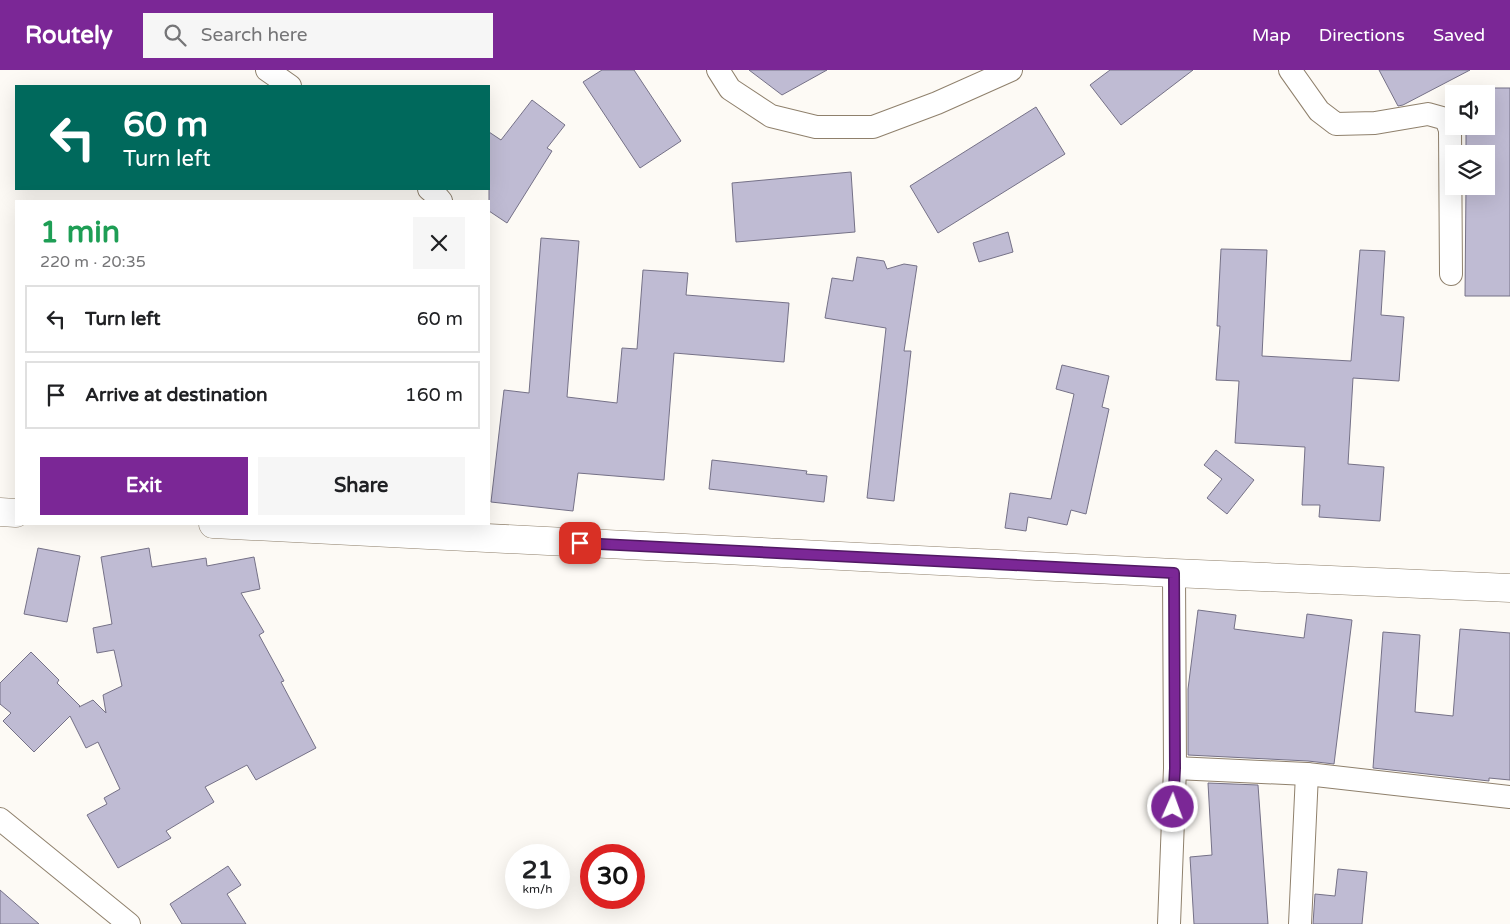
<!DOCTYPE html>
<html lang="en">
<head>
<meta charset="utf-8">
<style>
  :root { --surface:#fff; --page:#f6f6f6; --text:#202124; --muted:#757577; --line:#e0e0e0; --accent:#7b2796 }
  body { margin:0; font-family:"Varela Round",sans-serif; background:var(--page); color:var(--text); height:100vh; display:flex; flex-direction:column; font-size:19px; white-space:nowrap }
  * { box-sizing:border-box; margin:0 }
  p { font-size:16px; color:var(--muted) }
  .icon { flex:none; width:28px; height:28px; fill:none; stroke:currentColor; stroke-width:2; stroke-linecap:round; stroke-linejoin:round }
  .map { position:relative; flex:1; overflow:hidden }
  .drawer { position:absolute; left:15px; top:130px; width:475px; height:325px; display:flex; flex-direction:column; background:var(--surface); border-radius:0px; box-shadow:0 5px 20px #0002 }
  .drawer>* { flex:none }
  .banner { position:absolute; left:15px; top:15px; width:475px; height:105px; border-radius:0px; box-shadow:0 5px 20px #0002; background:#00695c; color:#fff; overflow:hidden }
  .controls { position:absolute; left:1445px; top:15px; display:grid; gap:10px }
  .controls a { display:grid; place-items:center; width:50px; height:50px; border-radius:0px; background:var(--surface); box-shadow:0 5px 20px #0002; font-size:25px }
  .speed { position:absolute; left:505px; top:774px; display:flex; gap:10px; font-size:25px; font-weight:700; text-align:center }
  .speed>* { display:grid; place-content:center; width:65px; height:65px; border-radius:50%; background:var(--surface); box-shadow:0 5px 20px #0002; line-height:1 }
  .speed small { font-size:12px; font-weight:400 }
  .speed .limit { border:8px solid #d22; background:#fff; color:#111 }
  .pin { position:absolute; display:grid; place-items:center; width:42px; height:42px; color:#fff; margin:-21px; border-radius:10px; box-shadow:0 2px 8px #0006 }
  .me { position:absolute; width:55px; margin:-28px; rotate:2deg; stroke-linejoin:round; filter:drop-shadow(0 0 4px #0008) }
  .turn { display:flex; align-items:center; gap:18px; height:105px; padding:0 25px; font-size:22px }
  .turn .icon { width:65px; height:65px; stroke-width:2.5 }
  .turn b { display:block; font-size:35px; line-height:42px }
  .round { display:grid; place-items:center; flex:none; width:52px; height:52px; border-radius:0px; background:var(--page) }
  .headline { display:flex; align-items:center; justify-content:space-between; height:85px; padding:0 25px }
  h1 { font-size:30px; font-weight:700; line-height:38px; color:#1e9e55 }
  .primary-button { display:flex; gap:10px; margin-top:auto; padding:10px 25px }
  .primary-button a { flex:1; height:58px; border-radius:0px; background:var(--accent); color:#fff; font-size:20px; font-weight:700; line-height:58px; text-align:center }
  .primary-button a+a { background:var(--page); color:var(--text) }
  ul { padding:0; list-style:none }
  li { display:flex; align-items:center; gap:15px; height:68px; margin:0 10px 8px; padding:0 15px; border:2px solid var(--line); border-radius:0px }
  li div { flex:1 }
  li b { display:block; font-size:19px }
  li em { font-style:normal }
  header { display:flex; align-items:center; gap:30px; box-sizing:border-box; height:70px; padding:0 25px; background:var(--accent); color:#fff }
  header strong { font-size:24px }
  nav { display:flex; gap:28px; margin-inline-start:auto; font-size:18px }
  .search { width:350px; height:45px; background:var(--page); display:flex; align-items:center; gap:12px; box-sizing:border-box; padding:0 18px; border-radius:0px; color:var(--muted); font-size:19px }
  .map>svg:first-child { display:block }
  .building { fill:#bfbbd3; stroke:#757187 }
  .lines { fill:none; stroke-linecap:round; stroke-linejoin:round }
  .minor-casing { stroke:#8f806c; stroke-width:24 }
  .tertiary-casing { stroke:#8f806c; stroke-width:29 }
  .minor { stroke:#fff; stroke-width:22 }
  .tertiary { stroke:#fff; stroke-width:28 }
  .route-casing { stroke:#501962; stroke-width:12 }
  .route { stroke:#7b2796; stroke-width:9 }
</style>
</head>
<body>
<header>
<strong>Routely</strong>
<div class="search"><svg class="icon" aria-label="search" viewBox="0 0 24 24"><circle cx="10" cy="10" r="6"/><path d="M15 15l6 6"/></svg>Search here</div>
<nav><a>Map</a><a>Directions</a><a>Saved</a></nav>
</header>
<div class="map">
<svg width="1510" height="854" viewBox="0 0 1510 854">
  <rect width="100%" height="100%" fill="#fdfaf5"/>
  <g class="building">
    <polygon points="602,0 634,0 681,71 640,98 583,12"/>
    <polygon points="749,0 827,0 782,25"/>
    <polygon points="1110,0 1193,0 1121,55 1090,15"/>
    <polygon points="1379,0 1470,0 1403,35 1398,36"/>
    <polygon points="1466,18 1510,18 1510,226 1465,226 1466,116 1486,116 1486,84 1466,84 1466,56 1486,56 1486,24 1466,24"/>
    <polygon points="532,30 565,55 547,78 552,81 507,153 489,141 489,62 501,70"/>
    <polygon points="1036,37 1065,84 938,163 910,116"/>
    <polygon points="851,102 855,162 736,172 732,113"/>
    <polygon points="1008,162 1013,182 979,192 973,173"/>
    <polygon points="541,168 579,171 567,327 617,333 622,278 637,279 643,200 688,203 686,225 789,233 784,292 674,283 664,410 578,403 573,441 491,432 504,320 529,323"/>
    <polygon points="1221,179 1267,180 1262,286 1351,291 1360,180 1385,181 1381,245 1404,247 1399,311 1353,308 1348,394 1384,397 1380,451 1319,447 1320,435 1302,435 1305,377 1235,373 1239,311 1216,310 1220,256 1217,256"/>
    <polygon points="857,187 884,191 887,199 904,194 917,196 904,281 911,281 894,431 867,428 886,258 825,248 832,208 853,211"/>
    <polygon points="1062,295 1109,306 1102,337 1109,339 1086,444 1071,440 1067,455 1028,447 1026,461 1005,458 1010,423 1051,429 1074,324 1056,319"/>
    <polygon points="1216,380 1254,410 1227,444 1207,428 1222,409 1204,395"/>
    <polygon points="712,390 807,401 806,404 827,406 824,432 709,419"/>
    <polygon points="38,478 80,486 67,552 24,544"/>
    <polygon points="149,478 152,497 206,488 207,496 254,487 260,519 241,523 264,562 259,565 284,611 281,612 316,678 256,710 247,695 205,717 214,732 166,761 171,768 118,798 87,745 107,734 104,728 120,719 98,672 86,678 70,646 34,682 3,651 11,643 0,634 0,613 31,582 59,610 57,613 80,636 79,637 93,630 106,643 103,625 122,616 114,580 97,583 93,558 112,554 101,487"/>
    <polygon points="1198,540 1236,545 1234,559 1304,568 1307,544 1352,550 1334,694 1308,691 1188,685 1188,619"/>
    <polygon points="1460,559 1510,563 1510,710 1489,708 1489,711 1373,698 1383,562 1420,565 1415,642 1453,646"/>
    <polygon points="1208,713 1258,715 1268,854 1194,854 1190,787 1212,785"/>
    <polygon points="228,796 241,815 227,824 246,854 182,854 170,834"/>
    <polygon points="1338,799 1367,802 1362,854 1313,854 1315,824 1335,826"/>
    <polygon points="0,820 39,854 0,854"/>
  </g>
  <g class="lines">
    <defs>
      <g id="minor">
        <polyline points="267,0 290,16"/>
        <polyline points="718,0 730,19 771,46 816,57 873,57 937,33 1011,0"/>
        <polyline points="1290,0 1319,41 1336,54 1375,53 1428,44 1446,49 1450,60 1451,204"/>
        <polyline points="429,119 435,124 441,131"/>
        <polyline points="1175,698 1307,704 1510,727"/>
        <polyline points="0,749 129,854"/>
        <polyline points="1169,854 1175,698 1174,503"/>
        <polyline points="1300,854 1307,704"/>
      </g>
      <g id="tertiary">
        <polyline points="0,442 16,443"/>
        <polyline points="213,454 1174,503 1510,518"/>
      </g>
    </defs>
    <use href="#minor" class="minor-casing"/>
    <use href="#tertiary" class="tertiary-casing"/>
    <use href="#minor" class="minor"/>
    <use href="#tertiary" class="tertiary"/>
  </g>
  <g class="lines">
    <defs>
      <polyline id="route" points="580,473 1174,503 1175,698 1173,737"/>
    </defs>
    <use href="#route" class="route-casing"/>
    <use href="#route" class="route"/>
  </g>
</svg>
<div class="controls">
<a><svg class="icon" aria-label="sound" viewBox="0 0 24 24"><path d="M4 9h4l5-4v14l-5-4H4zM17 9q2 3 0 6"/></svg></a>
<a><svg class="icon" aria-label="layers" viewBox="0 0 24 24"><path d="M12 4l9 5-9 5-9-5zM3 14l9 5 9-5"/></svg></a>
</div>
<div class="speed"><div>21<small>km/h</small></div><div class="limit">30</div></div>
<div class="pin" style="left:580px;top:473px;background:#d93025"><svg class="icon" aria-label="arrive" viewBox="0 0 24 24"><path d="M6 21V4h12l-3 4 3 4H6"/></svg></div>
<svg class="me" style="left:1173px;top:737px" viewBox="-20 -20 40 40"><circle r="17" fill="#7b2796" stroke="#fff" stroke-width="3"/><path d="M0-11L8 9 0 5-8 9z" fill="#fff"/></svg>
<div class="banner">
<div class="turn"><svg class="icon" aria-label="left" viewBox="0 0 24 24"><path d="M17 20v-9H6M10 6l-5 5 5 5"/></svg><div><b>60 m</b>Turn left</div></div>
</div>
<section class="drawer">
<div class="headline"><div><h1>1 min</h1><p>220 m · 20:35</p></div><a class="round"><svg class="icon" aria-label="close" viewBox="0 0 24 24"><path d="M6 6l12 12M18 6L6 18"/></svg></a></div>
<ul>
<li><svg class="icon" aria-label="left" viewBox="0 0 24 24"><path d="M17 20v-9H6M10 6l-5 5 5 5"/></svg><div><b>Turn left</b></div><em>60 m</em></li>
<li><svg class="icon" aria-label="arrive" viewBox="0 0 24 24"><path d="M6 21V4h12l-3 4 3 4H6"/></svg><div><b>Arrive at destination</b></div><em>160 m</em></li>
</ul>
<div class="primary-button"><a>Exit</a><a>Share</a></div>
</section>
</div>
</body>
</html>
